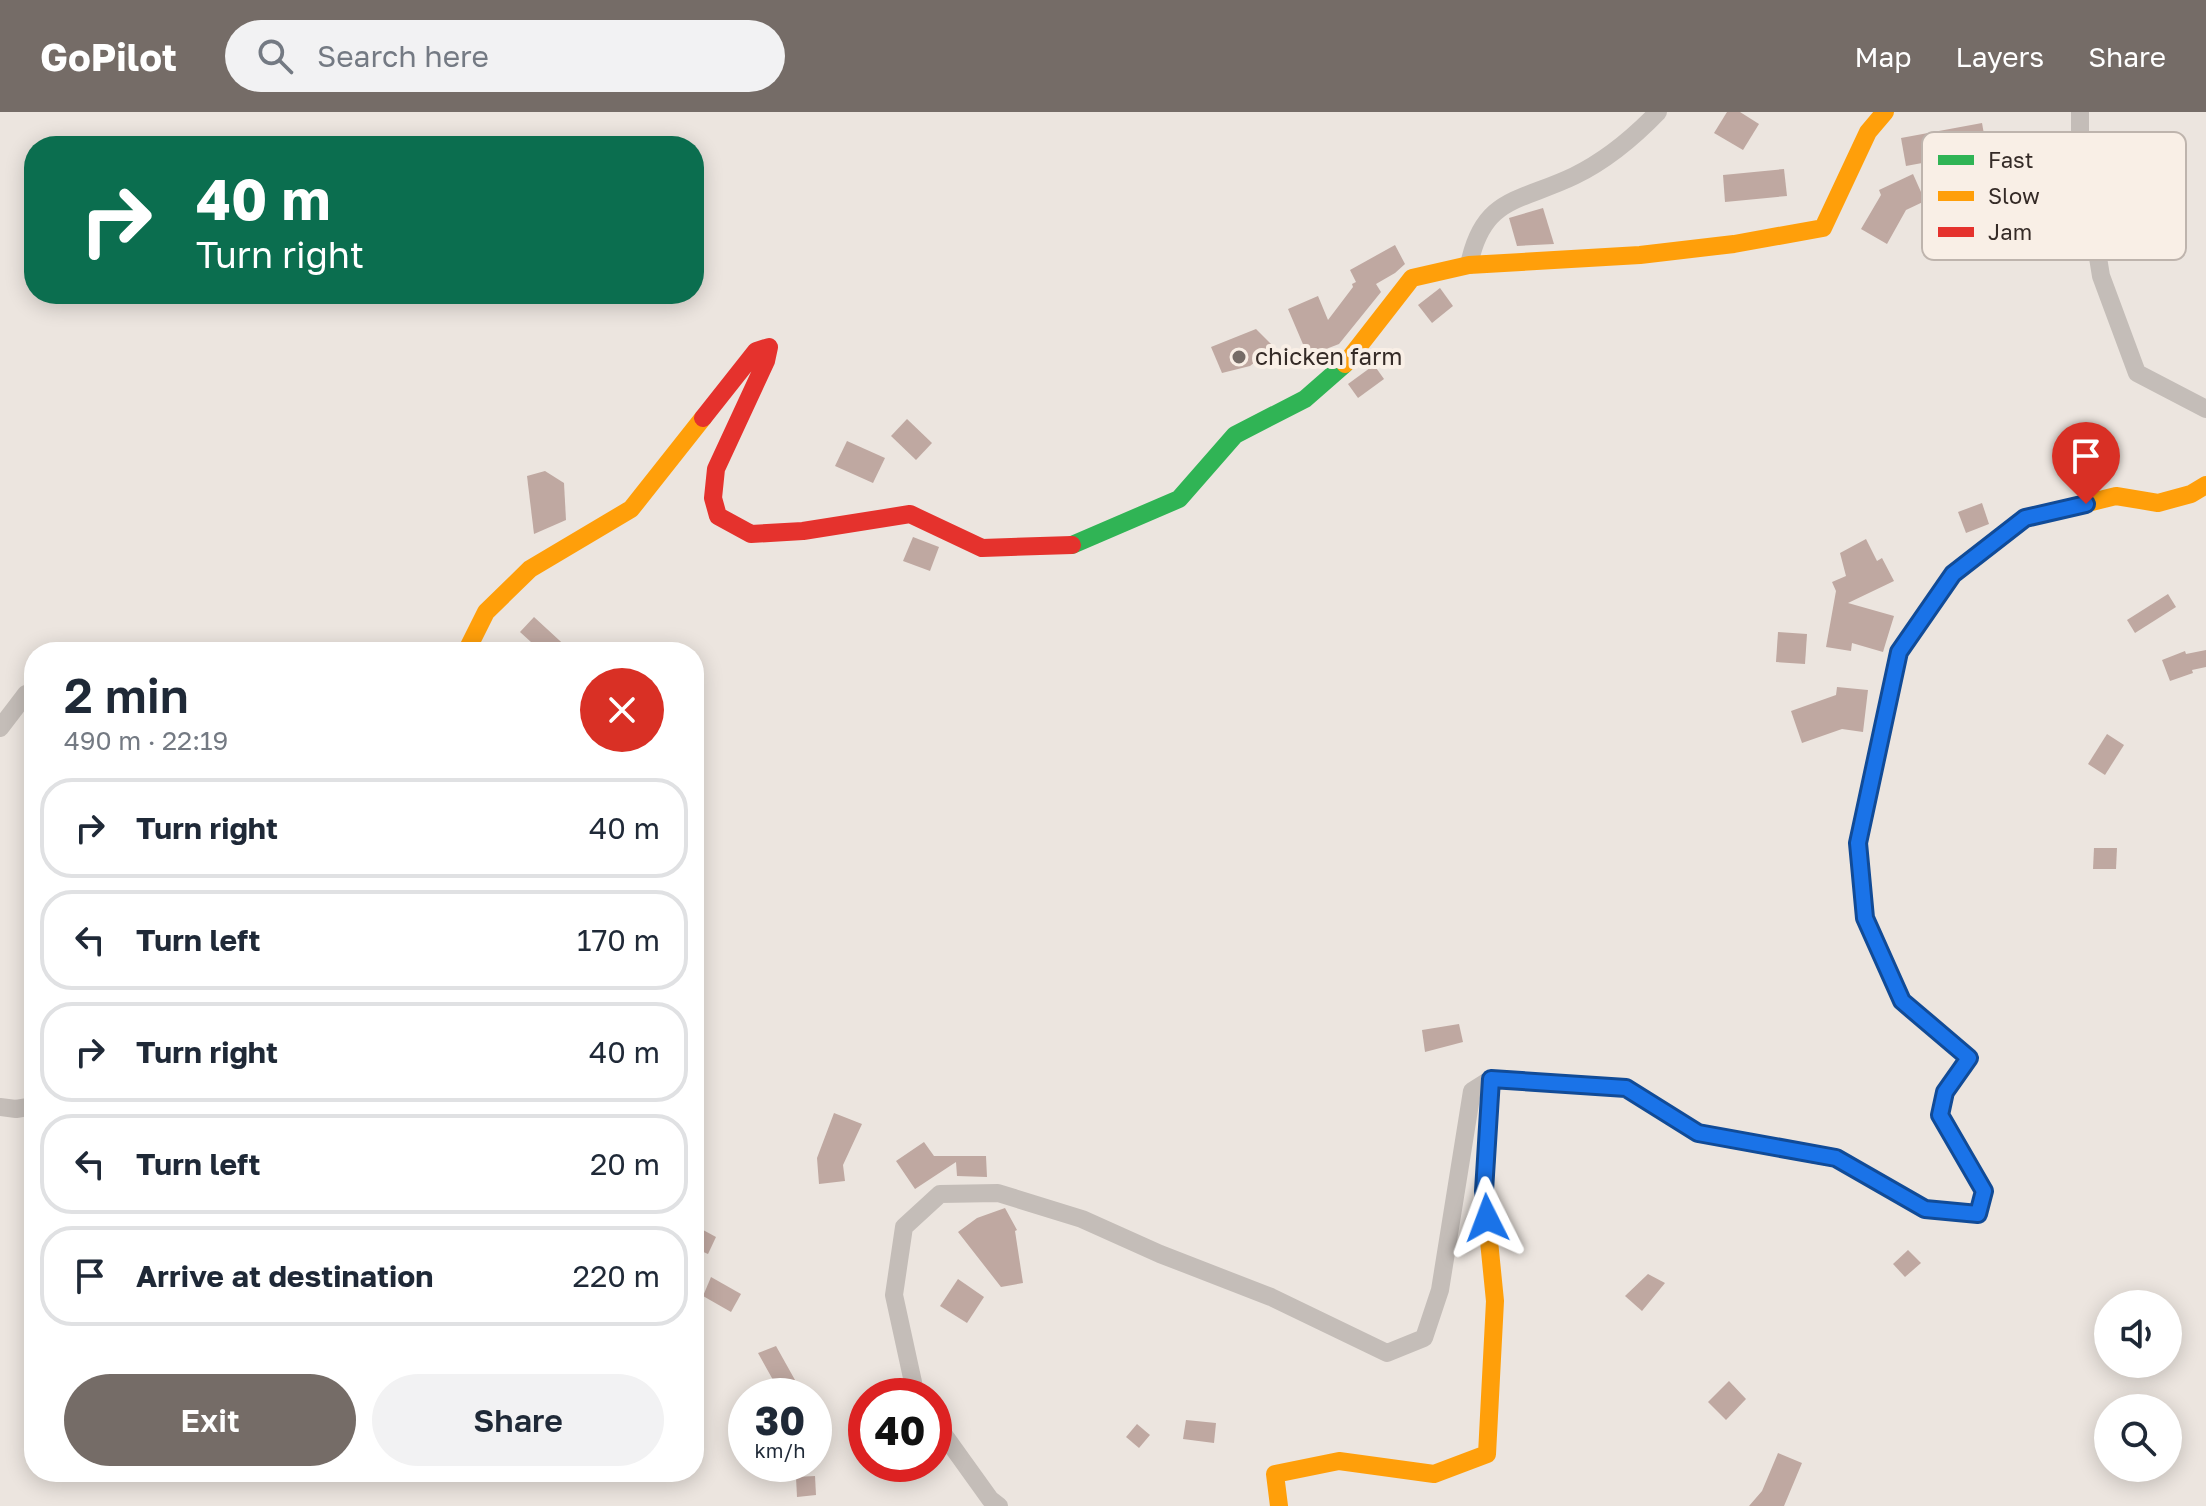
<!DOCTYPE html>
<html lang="en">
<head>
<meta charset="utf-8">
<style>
  :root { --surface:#fff; --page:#f2f2f3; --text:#1f2937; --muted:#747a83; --line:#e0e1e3; --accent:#756c67 }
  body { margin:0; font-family:"Golos Text",sans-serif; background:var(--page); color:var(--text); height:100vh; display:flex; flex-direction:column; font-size:30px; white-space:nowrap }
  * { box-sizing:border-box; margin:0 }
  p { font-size:26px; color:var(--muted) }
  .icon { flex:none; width:44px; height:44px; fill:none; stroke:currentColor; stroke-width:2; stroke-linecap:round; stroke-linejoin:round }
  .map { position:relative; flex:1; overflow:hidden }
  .sheet { position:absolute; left:24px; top:530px; width:680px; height:840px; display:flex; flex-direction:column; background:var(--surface); border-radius:32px; box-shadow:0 4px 20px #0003 }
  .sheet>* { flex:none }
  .banner { position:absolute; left:24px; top:24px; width:680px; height:168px; border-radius:32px; box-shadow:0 4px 20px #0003; background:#0b6e4f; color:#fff; overflow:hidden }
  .buttons { position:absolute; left:2094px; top:1178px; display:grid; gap:16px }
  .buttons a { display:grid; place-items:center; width:88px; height:88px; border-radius:50%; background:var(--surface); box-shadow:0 4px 20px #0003; font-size:40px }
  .speed { position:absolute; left:728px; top:1266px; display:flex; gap:16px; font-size:40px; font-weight:700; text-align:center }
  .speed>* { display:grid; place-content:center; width:104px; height:104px; border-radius:50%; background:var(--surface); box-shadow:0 4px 20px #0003; line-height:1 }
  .speed small { font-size:20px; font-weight:400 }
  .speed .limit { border:12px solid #d22; background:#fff; color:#111 }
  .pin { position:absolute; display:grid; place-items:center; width:68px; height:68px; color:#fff; margin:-82px -34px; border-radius:50% 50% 50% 0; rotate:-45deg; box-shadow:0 0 8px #0007 }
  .pin .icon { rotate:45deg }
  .me { position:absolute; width:88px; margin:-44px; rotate:357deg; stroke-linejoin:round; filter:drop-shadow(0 0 6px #0008) }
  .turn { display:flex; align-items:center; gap:28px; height:168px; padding:0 40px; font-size:36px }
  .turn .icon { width:104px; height:104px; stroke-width:2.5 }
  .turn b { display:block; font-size:56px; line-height:68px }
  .round { display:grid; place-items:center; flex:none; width:84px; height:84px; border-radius:42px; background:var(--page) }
  .summary { display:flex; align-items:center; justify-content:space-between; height:136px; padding:0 40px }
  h1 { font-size:48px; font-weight:600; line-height:60px }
  .primary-button { display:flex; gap:16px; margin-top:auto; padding:16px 40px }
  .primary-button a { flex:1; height:92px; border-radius:48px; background:var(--accent); color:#fff; font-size:32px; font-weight:600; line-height:92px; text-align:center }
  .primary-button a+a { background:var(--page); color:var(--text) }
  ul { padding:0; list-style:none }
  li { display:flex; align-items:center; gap:24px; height:100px; margin:0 16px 12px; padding:0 24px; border:4px solid var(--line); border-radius:32px }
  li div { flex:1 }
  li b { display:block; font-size:30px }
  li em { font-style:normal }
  header { display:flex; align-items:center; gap:48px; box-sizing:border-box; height:112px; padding:0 40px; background:var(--accent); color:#fff }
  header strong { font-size:38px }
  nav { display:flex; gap:44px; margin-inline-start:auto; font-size:28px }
  .search { width:560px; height:72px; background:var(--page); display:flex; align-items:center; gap:20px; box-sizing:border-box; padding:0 28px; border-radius:44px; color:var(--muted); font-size:30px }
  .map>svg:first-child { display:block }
  .building { fill:#bfa8a1 }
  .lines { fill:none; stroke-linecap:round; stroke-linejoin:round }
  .street { stroke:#c4bdb8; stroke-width:18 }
  .fast { stroke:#30b455; stroke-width:18 }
  .slow { stroke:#ff9f0a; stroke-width:18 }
  .jam { stroke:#e5322d; stroke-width:18 }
  .route-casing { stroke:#114b97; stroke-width:20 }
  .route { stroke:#1a73e8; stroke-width:14 }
  .poi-dot { fill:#756c67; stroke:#f9efe6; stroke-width:3 }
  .labels { text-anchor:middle; stroke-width:8; stroke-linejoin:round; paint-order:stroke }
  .poi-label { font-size:24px; fill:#352b27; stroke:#f9efe6; text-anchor:start }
  .key { fill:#f9efe6; stroke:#beb4ad; stroke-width:2 }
  .key-label { font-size:22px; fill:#352b27 }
</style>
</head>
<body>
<header>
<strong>GoPilot</strong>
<div class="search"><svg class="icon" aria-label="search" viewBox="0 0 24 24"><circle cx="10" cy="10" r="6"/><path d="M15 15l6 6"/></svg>Search here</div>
<nav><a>Map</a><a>Layers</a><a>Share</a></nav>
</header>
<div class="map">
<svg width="2206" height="1394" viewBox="0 0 2206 1394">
  <rect width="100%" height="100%" fill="#ece5df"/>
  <g class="building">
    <polygon points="1727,0 1740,0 1759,12 1743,38 1714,21"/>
    <polygon points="1982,11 1987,39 1906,54 1901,26"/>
    <polygon points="2053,19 2068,21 2066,43 2050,41"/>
    <polygon points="1784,57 1787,84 1725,90 1723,63"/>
    <polygon points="1913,62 1925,89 1906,98 1887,132 1861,117 1881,83 1879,78"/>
    <polygon points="1543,96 1554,132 1517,134 1509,106"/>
    <polygon points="1395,133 1405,152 1395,161 1376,172 1381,180 1339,232 1308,244 1288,197 1318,184 1328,208 1353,175 1352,172 1356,170 1350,158"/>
    <polygon points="1440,176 1453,194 1432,211 1418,193"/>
    <polygon points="1256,217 1274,235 1250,254 1222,261 1211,235"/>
    <polygon points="1374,253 1384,267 1358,286 1348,272"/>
    <polygon points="907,307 932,331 916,348 891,324"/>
    <polygon points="847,329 885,346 873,371 835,354"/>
    <polygon points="545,359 564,371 566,408 534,422 527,364"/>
    <polygon points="1982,391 1989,412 1966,421 1958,400"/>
    <polygon points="913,425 939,435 930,459 903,449"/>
    <polygon points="1866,427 1877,449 1882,446 1894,469 1848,491 1894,504 1886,530 1883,540 1852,531 1851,539 1826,535 1836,479 1832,470 1846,464 1840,441"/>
    <polygon points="2168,482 2176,495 2135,521 2127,508"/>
    <polygon points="534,505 572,540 522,540 531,530 520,520"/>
    <polygon points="1778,520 1807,522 1805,552 1776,550"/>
    <polygon points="2206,538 2206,555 2192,558 2193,561 2170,569 2162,548 2185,539 2186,542"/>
    <polygon points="1837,575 1868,578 1863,620 1842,617 1802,631 1791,599 1836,583"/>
    <polygon points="2107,622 2124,633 2105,663 2088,652"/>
    <polygon points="2094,736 2117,736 2116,757 2093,757"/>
    <polygon points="1459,912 1463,930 1425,940 1422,918"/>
    <polygon points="834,1001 862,1012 843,1053 845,1069 819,1072 817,1046"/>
    <polygon points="924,1030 934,1044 986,1044 987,1065 957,1064 956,1050 915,1077 896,1049"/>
    <polygon points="1005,1096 1017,1118 1015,1119 1023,1171 1001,1175 958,1120 977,1106"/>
    <polygon points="694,1113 716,1125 708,1142 694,1136"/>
    <polygon points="1908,1138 1921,1151 1905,1165 1893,1152"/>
    <polygon points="1648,1162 1665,1171 1642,1199 1625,1184"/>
    <polygon points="711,1165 741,1182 731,1200 703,1184"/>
    <polygon points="958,1167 984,1185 967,1211 940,1194"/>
    <polygon points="776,1234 795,1268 793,1269 798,1284 782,1284 758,1241"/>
    <polygon points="1729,1269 1746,1287 1726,1308 1708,1290"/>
    <polygon points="1186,1308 1216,1311 1214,1331 1183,1327"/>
    <polygon points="1137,1312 1150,1323 1139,1336 1126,1325"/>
    <polygon points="1778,1341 1802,1351 1784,1394 1749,1394 1762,1379"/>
    <polygon points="815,1364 816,1383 797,1385 796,1365"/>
  </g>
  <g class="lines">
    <g class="street">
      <polyline points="2080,0 2080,35 2101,164 2137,261 2206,297"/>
      <path d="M1469,153C1483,84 1520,90 1574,64C1607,48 1633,26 1658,0"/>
      <polyline points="0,616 26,582 34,584"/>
      <polyline points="0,995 16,997 34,994"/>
      <polyline points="916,1284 894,1183 904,1115 940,1082 998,1081 1082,1107 1160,1142 1271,1185 1387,1241 1424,1226 1440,1178 1472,979 1491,967"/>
      <polyline points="934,1309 990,1387 999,1394"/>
    </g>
    <g class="fast">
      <polyline points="1072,433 1179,387 1235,323 1305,287 1345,252"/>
      <polyline points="1922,906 1902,889 1865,806 1858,731 1899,540 1953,462 2025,406 2031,405"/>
      <polyline points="1486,1053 1491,967 1626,976 1698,1021 1812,1042"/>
    </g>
    <g class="slow">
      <polyline points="1345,252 1412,166 1469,153 1640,143 1734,132 1823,116 1868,20 1885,0"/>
      <polyline points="2031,405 2116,384 2158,391 2191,382 2206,373"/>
      <polyline points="466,540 486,500 530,457 631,397 703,306"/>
      <polyline points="1279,1394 1275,1362 1339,1349 1434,1362 1487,1342 1495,1189 1484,1079 1486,1053"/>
    </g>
    <g class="jam">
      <polyline points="703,306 756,239 769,235 766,249 716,357 713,386 718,404 751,422 803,419 910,402 982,436 1072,433"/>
      <polyline points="1812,1042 1836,1046 1925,1097 1978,1102 1984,1079 1940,1003 1945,980 1969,946 1922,906"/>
    </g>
  </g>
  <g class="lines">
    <defs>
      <polyline id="route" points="1487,1106 1484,1079 1491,967 1626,976 1698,1021 1836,1046 1925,1097 1978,1102 1984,1079 1940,1003 1945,980 1969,946 1902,889 1865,806 1858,731 1899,540 1953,462 2025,406 2086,392"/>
    </defs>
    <use href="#route" class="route-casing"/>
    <use href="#route" class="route"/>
  </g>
  <circle class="poi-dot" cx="1239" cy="245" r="8"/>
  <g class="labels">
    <g class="poi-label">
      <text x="1255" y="253">chicken farm</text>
    </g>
  </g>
  <rect x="1922" y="20" width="264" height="128" rx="12" class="key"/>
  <rect x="1938" y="43" width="36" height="10" fill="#30b455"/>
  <rect x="1938" y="79" width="36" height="10" fill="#ff9f0a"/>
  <rect x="1938" y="115" width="36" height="10" fill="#e5322d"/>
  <g class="key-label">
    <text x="1988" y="56">Fast</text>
    <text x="1988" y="92">Slow</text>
    <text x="1988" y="128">Jam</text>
  </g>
</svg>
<div class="buttons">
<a><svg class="icon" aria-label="sound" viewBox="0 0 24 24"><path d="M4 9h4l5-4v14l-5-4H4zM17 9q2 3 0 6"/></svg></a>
<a><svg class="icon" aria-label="search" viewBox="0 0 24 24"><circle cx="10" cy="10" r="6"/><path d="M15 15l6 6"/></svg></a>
</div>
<div class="speed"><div>30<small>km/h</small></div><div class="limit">40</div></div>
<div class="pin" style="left:2086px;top:392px;background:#d93025"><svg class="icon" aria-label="arrive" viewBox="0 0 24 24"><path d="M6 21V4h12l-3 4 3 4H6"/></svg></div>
<svg class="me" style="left:1487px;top:1106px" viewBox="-20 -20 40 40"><path d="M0-17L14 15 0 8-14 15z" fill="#1a73e8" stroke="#fff" stroke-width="4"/></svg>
<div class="banner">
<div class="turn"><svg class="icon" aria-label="right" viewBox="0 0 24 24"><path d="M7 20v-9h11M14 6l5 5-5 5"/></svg><div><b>40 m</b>Turn right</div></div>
</div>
<section class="sheet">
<div class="summary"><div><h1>2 min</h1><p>490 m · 22:19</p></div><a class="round" style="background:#d93025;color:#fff"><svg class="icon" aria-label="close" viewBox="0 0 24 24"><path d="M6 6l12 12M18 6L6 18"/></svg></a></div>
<ul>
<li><svg class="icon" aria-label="right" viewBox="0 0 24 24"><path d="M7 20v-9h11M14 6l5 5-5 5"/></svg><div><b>Turn right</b></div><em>40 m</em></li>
<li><svg class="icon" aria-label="left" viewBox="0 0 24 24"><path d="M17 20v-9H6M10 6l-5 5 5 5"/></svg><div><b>Turn left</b></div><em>170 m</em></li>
<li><svg class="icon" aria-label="right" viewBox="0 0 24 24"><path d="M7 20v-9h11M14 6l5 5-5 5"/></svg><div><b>Turn right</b></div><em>40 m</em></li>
<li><svg class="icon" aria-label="left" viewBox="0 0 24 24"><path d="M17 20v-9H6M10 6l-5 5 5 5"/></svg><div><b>Turn left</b></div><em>20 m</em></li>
<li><svg class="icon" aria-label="arrive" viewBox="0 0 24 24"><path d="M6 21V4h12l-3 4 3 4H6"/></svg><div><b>Arrive at destination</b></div><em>220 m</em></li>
</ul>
<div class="primary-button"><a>Exit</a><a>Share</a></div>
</section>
</div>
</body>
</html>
